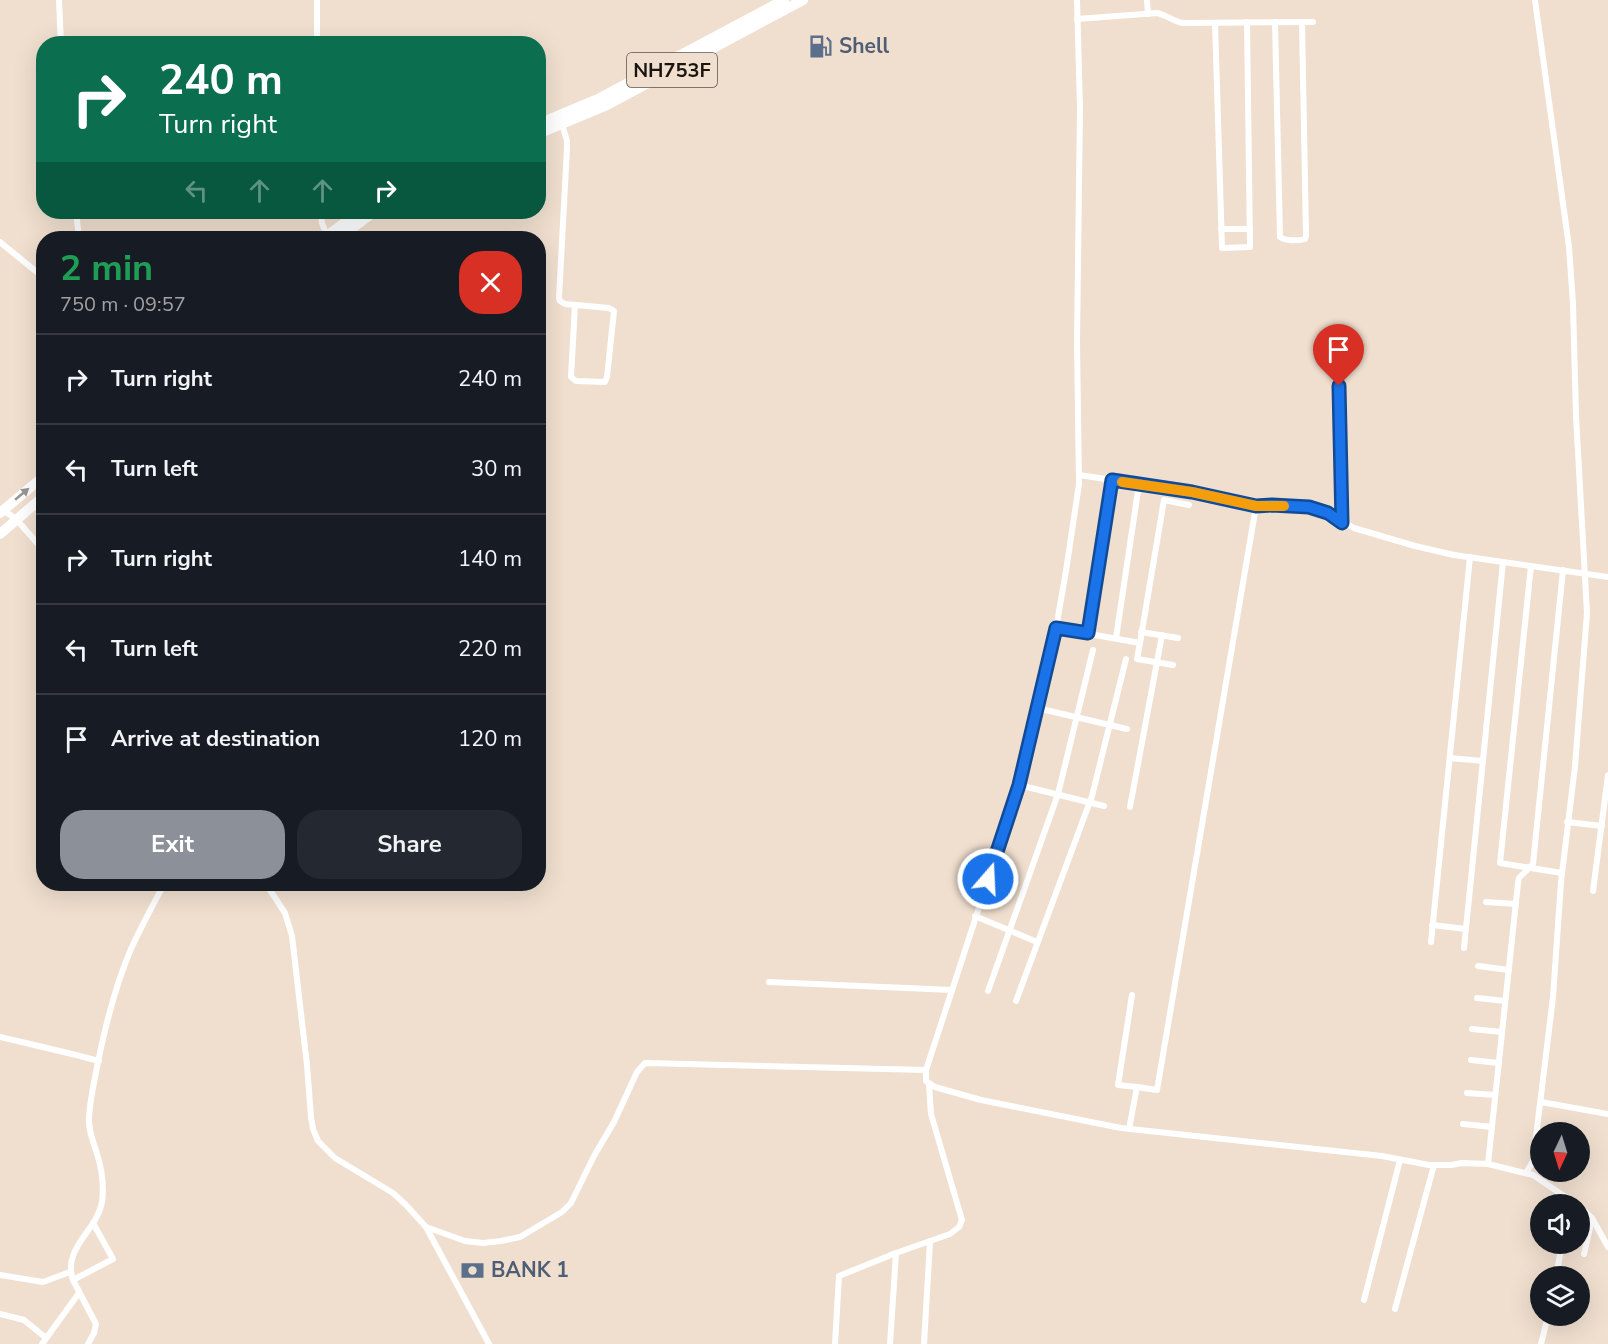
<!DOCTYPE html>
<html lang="en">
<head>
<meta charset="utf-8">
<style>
  :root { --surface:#171b24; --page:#242831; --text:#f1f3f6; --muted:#9ea1a6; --line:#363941; --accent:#8c9099 }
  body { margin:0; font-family:"Nunito Sans",sans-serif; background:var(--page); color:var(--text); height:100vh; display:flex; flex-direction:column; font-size:22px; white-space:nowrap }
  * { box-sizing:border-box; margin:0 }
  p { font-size:20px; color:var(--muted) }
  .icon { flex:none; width:33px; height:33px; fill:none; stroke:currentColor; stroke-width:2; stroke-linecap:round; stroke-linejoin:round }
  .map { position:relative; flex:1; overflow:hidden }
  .sheet { position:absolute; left:36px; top:231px; width:510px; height:660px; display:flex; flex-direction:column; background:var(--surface); border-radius:24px; box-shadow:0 6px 24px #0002 }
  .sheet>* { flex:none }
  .top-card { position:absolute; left:36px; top:36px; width:510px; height:183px; border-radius:24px; box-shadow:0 6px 24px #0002; background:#0b6e4f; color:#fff; overflow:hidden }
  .needle { width:39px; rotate:184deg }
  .tools { position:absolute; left:1530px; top:1122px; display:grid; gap:12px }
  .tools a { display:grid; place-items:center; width:60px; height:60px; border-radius:50%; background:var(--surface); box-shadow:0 6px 24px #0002; font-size:30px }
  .pin { position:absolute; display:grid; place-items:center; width:51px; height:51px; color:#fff; margin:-62px -26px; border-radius:50% 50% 50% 0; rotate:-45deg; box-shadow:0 0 6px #0007 }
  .pin .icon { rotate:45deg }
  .me { position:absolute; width:66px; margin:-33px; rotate:19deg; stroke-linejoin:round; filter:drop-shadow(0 0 4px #0008) }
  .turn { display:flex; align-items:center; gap:21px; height:126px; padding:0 24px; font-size:27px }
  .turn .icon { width:78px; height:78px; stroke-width:2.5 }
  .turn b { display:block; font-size:42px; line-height:51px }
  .lanes { display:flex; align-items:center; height:57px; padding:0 24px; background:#0003; justify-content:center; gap:30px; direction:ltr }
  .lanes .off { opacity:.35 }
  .round { display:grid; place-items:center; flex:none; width:63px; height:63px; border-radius:24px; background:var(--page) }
  .overview { display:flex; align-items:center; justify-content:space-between; height:102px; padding:0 24px }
  h1 { font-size:36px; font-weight:700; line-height:45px; color:#1e9e55 }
  .primary-button { display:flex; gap:12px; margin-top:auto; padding:12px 24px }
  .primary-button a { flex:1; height:69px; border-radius:24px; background:var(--accent); color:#fff; font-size:24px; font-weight:700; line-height:69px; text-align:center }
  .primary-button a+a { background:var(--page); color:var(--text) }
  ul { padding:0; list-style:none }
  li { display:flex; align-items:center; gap:18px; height:90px; padding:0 24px; border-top:2px solid var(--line) }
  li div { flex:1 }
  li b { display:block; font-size:22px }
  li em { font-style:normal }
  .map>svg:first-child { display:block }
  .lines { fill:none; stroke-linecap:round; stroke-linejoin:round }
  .minor { stroke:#fff; stroke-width:6 }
  .trunk { stroke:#fff; stroke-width:10 }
  .oneway { fill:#989693 }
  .route-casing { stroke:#114b97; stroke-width:15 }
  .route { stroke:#1a73e8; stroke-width:10 }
  .slow { stroke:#f59e0b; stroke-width:10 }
  .labels { text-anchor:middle; stroke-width:4.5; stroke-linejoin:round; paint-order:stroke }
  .shield { fill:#f0dfcf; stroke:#5b5249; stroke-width:1.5 }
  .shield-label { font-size:20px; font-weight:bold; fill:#1b150f }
  .service-label { font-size:21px; font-weight:bold; fill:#4e5e75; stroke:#f0dfcf; text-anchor:start }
</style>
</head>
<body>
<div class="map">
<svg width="1608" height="1344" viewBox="0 0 1608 1344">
  <rect width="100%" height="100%" fill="#f0dfcf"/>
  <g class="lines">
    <g class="minor">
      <polyline points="59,0 61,44"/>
      <polyline points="1077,0 1080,108 1077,342 1079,484 1066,571 1056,628 1020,782 926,1070 926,1081 935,1087 981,1100 1121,1128 1382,1156 1429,1165 1451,1165 1462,1163 1488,1164 1533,1175 1576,1204"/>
      <polyline points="1147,0 1148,14"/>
      <path d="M1077,19L1157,13C1167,15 1174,22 1183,23L1313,22"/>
      <path d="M1275,22L1280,237C1285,241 1299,241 1305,239L1306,236L1302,22"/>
      <polyline points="1215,23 1222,248 1250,247 1247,22"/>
      <polyline points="317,44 317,0"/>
      <polyline points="562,124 567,141 567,148 559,298 560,301 565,304 609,308 614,311 607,377 605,382 576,381 571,377 575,305"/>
      <polyline points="76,212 79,238"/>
      <polyline points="320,212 322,223 327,236"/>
      <polyline points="1221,229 1250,229"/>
      <polyline points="0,242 44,278"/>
      <polyline points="1338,340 1342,523"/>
      <polyline points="1079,475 1192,492 1256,506 1309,507 1328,513 1354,528 1415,546 1454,555 1608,577"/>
      <polyline points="2,509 17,520 44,551"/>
      <polyline points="1531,566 1500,863 1562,873"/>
      <polyline points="1056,628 1140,643 1164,500 1189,505"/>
      <polyline points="1141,632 1178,638"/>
      <polyline points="1088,633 1112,480"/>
      <polyline points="1116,638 1139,484"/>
      <polyline points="1140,643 1137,659 1173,665"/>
      <polyline points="1037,708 1127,729"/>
      <polyline points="1450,758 1483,761"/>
      <polyline points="1019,785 1104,806"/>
      <polyline points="1130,807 1162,635"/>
      <polyline points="1567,822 1602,826"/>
      <polyline points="266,884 285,913 292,936 307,1065 311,1117 313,1129 318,1141 335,1158 393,1193 406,1205 426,1227 489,1344"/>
      <polyline points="1593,891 1608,775"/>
      <polyline points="1486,902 1516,904"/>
      <polyline points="975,916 1037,942"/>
      <polyline points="1432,925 1466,929"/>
      <polyline points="1431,942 1470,557"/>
      <polyline points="1464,948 1503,562"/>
      <polyline points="1478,966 1509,970"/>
      <polyline points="769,982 952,990"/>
      <polyline points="988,991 1058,794 1093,650"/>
      <polyline points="1132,995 1118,1085 1137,1087"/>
      <polyline points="1477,998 1505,1001"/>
      <polyline points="1016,1001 1092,796 1126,659"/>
      <polyline points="1472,1029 1502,1032"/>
      <path d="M0,1037C33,1045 66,1052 99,1061"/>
      <polyline points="1471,1060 1499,1063"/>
      <polyline points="1467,1093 1495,1095"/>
      <polyline points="1541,1102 1608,1114"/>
      <polyline points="1463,1124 1492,1127"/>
      <polyline points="1129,1129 1137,1087 1157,1090 1256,506"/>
      <polyline points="1488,1164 1518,883 1519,878 1533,864 1563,570"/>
      <polyline points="1526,1173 1533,1161 1553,997 1561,882 1575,766 1587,613 1576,416 1573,304 1569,247 1535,0"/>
      <polyline points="1580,1207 1592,1218 1608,1247"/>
      <polyline points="426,1227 465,1241 483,1243 501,1241 520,1237 562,1212 571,1203 594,1156 614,1122 637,1072 645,1063 926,1070"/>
      <polyline points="1584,1254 1592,1219"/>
      <polyline points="0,1275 43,1282 70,1272"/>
      <polyline points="1556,1276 1562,1244"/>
      <polyline points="73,1280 113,1259 93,1223"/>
      <polyline points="1364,1300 1400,1160"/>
      <polyline points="1395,1309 1434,1165"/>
      <polyline points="0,1314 24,1320 46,1338"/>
      <polyline points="42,1344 79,1293"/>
      <path d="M88,1344L94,1333L96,1324L73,1280C62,1248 97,1231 102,1202C104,1187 102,1171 98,1157C94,1143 88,1131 89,1117C90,1100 94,1083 97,1067C105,1027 115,986 131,949C141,927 153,905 164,884"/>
      <polyline points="835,1344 839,1276 896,1253 950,1234 959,1227 962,1220 931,1114 929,1084"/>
      <polyline points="890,1344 896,1253"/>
      <polyline points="924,1344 930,1241"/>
      <polyline points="1541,1344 1548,1316"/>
    </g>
    <g class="trunk">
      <polyline points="538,124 600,98 784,0"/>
      <polyline points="538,134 605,106 803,0"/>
      <polyline points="324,238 359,212"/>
      <polyline points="339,238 374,212"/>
      <polyline points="0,513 44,476"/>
      <polyline points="0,534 44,496"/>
    </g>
  </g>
  <defs><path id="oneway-solid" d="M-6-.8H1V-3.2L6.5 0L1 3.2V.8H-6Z" transform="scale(1.5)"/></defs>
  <use class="oneway" href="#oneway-solid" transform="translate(22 494) rotate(-40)"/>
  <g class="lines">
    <defs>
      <polyline id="route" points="988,879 1019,785 1056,628 1088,633 1112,480 1192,492 1256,506 1272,505 1309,507 1328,513 1342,523 1339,386"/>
    </defs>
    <use href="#route" class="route-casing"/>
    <use href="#route" class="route"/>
    <polyline class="slow" points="1122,482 1192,492 1256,506 1284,506"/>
  </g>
  <defs>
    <symbol id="fuel-bare" viewBox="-9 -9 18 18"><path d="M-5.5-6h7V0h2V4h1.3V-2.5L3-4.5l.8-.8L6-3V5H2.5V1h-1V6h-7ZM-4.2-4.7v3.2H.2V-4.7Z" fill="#5c6f8a" stroke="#f0dfcf" stroke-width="2.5" paint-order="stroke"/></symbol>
    <symbol id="bank-bare" viewBox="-9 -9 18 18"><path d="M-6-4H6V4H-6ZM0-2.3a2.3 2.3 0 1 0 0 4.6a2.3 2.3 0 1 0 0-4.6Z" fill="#5c6f8a" stroke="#f0dfcf" stroke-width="2.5" paint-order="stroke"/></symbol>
  </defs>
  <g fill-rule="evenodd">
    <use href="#fuel-bare" x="804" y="30" width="33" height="33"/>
    <use href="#bank-bare" x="456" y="1254" width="33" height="33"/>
  </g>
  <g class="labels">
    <rect class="shield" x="627" y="53" width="90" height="34" rx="4.5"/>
    <g class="shield-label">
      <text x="672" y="77">NH753F</text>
    </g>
    <g class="service-label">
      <text x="839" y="53">Shell</text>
      <text x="491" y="1277">BANK 1</text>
    </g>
  </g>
</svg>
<div class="tools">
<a><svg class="needle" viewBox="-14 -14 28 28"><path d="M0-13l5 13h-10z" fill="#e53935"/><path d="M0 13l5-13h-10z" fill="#9ea1a6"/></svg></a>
<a><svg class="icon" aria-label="sound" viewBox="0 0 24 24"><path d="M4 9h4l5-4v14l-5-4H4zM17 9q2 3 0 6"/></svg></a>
<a><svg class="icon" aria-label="layers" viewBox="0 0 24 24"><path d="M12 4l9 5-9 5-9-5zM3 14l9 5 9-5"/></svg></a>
</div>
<div class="pin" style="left:1339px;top:386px;background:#d93025"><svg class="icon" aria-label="arrive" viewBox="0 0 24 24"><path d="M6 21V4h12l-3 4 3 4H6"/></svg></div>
<svg class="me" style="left:988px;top:879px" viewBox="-20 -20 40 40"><circle r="17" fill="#1a73e8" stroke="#fff" stroke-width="3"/><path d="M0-11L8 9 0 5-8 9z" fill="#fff"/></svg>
<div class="top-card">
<div class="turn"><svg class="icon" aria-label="right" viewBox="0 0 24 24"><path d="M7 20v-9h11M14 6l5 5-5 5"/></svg><div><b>240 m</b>Turn right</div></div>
<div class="lanes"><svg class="icon off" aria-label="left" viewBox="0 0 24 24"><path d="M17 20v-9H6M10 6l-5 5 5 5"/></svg><svg class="icon off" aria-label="ahead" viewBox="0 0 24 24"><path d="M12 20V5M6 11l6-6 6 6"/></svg><svg class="icon off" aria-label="ahead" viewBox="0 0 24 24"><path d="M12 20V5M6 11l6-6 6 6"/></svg><svg class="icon" aria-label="right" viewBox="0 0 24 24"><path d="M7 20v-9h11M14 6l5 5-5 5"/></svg></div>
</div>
<section class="sheet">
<div class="overview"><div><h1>2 min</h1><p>750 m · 09:57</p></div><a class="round" style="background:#d93025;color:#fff"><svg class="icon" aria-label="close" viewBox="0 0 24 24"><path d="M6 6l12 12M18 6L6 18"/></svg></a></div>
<ul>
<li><svg class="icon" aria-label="right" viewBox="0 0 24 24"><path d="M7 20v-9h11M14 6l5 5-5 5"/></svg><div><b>Turn right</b></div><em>240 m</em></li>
<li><svg class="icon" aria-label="left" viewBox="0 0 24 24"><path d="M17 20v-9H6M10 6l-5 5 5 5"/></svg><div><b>Turn left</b></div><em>30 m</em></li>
<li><svg class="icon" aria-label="right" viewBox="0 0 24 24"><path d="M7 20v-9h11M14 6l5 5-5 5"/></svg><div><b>Turn right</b></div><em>140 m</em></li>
<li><svg class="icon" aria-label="left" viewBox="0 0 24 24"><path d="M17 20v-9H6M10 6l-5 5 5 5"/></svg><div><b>Turn left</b></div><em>220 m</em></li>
<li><svg class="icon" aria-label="arrive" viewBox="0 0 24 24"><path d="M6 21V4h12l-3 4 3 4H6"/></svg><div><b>Arrive at destination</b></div><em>120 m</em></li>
</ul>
<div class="primary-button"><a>Exit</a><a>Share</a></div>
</section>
</div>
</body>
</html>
